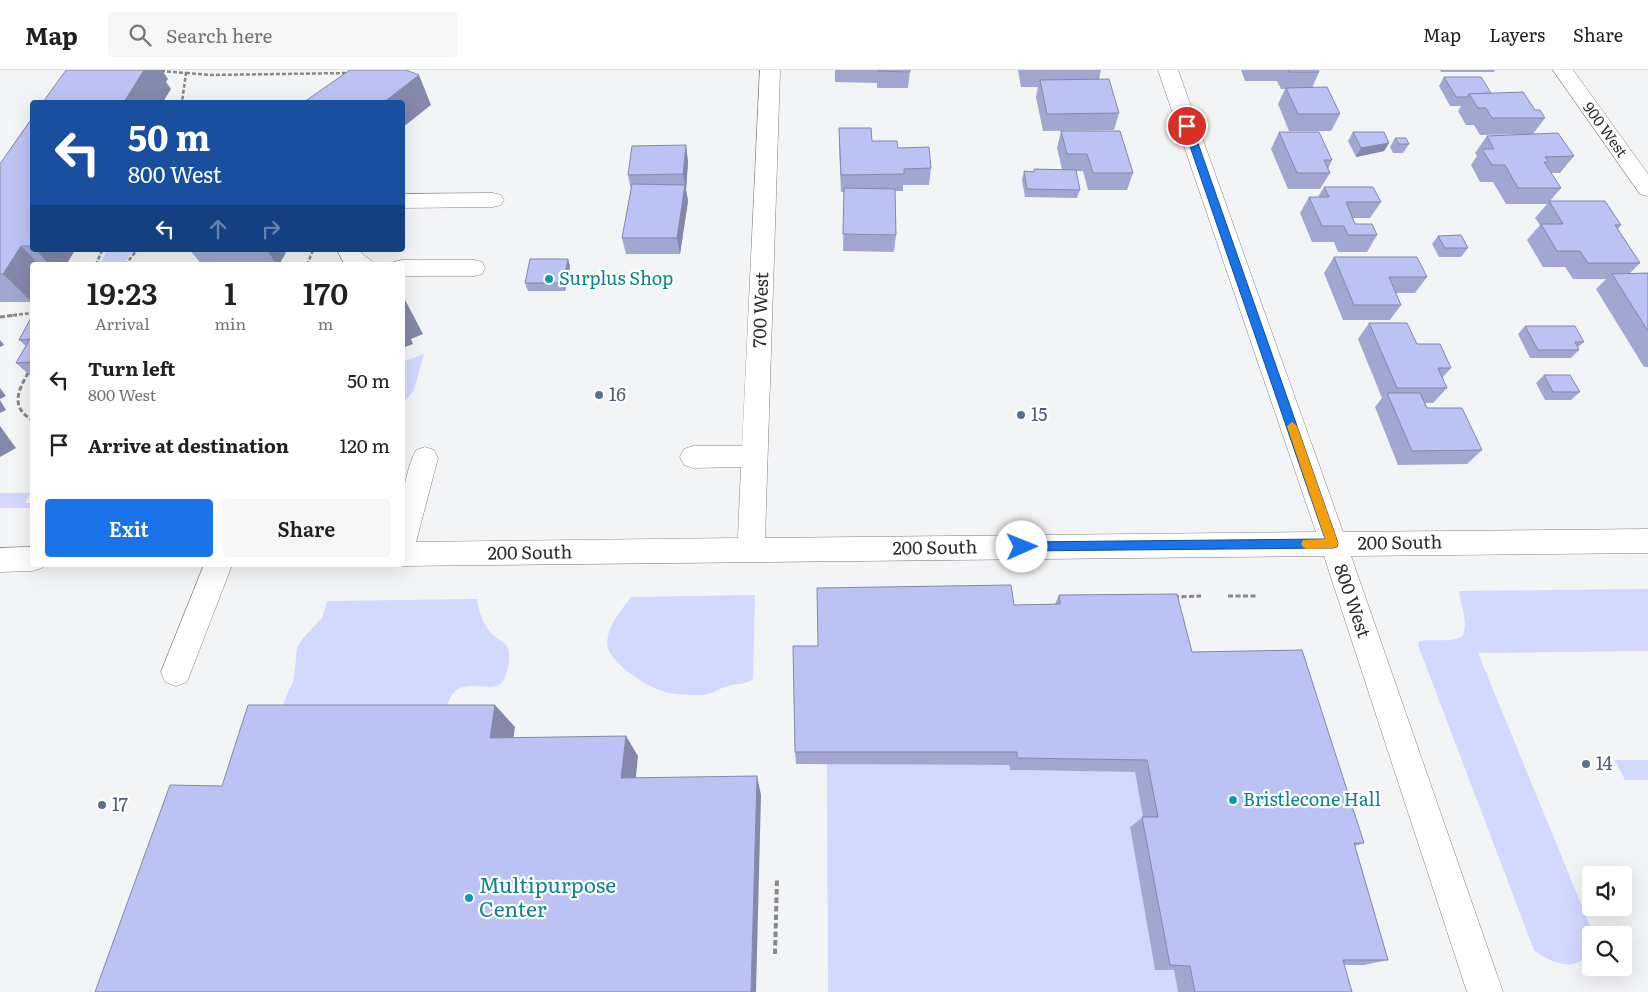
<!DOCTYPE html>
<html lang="en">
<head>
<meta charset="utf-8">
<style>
  :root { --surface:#fff; --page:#f6f6f6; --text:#202124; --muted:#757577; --line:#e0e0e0; --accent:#1a73e8 }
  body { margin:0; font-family:Literata,serif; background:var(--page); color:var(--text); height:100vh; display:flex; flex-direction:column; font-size:19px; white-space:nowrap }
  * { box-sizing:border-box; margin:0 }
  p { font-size:16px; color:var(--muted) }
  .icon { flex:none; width:28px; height:28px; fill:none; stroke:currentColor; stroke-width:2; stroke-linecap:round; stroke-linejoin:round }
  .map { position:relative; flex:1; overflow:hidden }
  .sheet { position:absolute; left:30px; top:192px; width:375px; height:305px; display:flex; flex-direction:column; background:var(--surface); border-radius:5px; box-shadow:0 5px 20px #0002 }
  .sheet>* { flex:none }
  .banner { position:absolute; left:30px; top:30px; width:375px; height:152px; border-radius:5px; box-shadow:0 5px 20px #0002; background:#1a4fa0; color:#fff; overflow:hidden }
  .buttons { position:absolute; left:1582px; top:796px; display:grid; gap:10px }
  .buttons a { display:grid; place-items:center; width:50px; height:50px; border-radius:5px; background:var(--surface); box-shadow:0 5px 20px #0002; font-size:25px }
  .pin { position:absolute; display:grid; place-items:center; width:42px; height:42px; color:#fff; margin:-21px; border:2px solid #fff; border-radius:50%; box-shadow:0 1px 5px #0007 }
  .me { position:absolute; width:55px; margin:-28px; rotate:89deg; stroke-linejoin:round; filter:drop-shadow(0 0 4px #0008) }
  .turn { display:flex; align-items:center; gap:18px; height:105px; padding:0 15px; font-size:22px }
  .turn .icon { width:65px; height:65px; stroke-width:2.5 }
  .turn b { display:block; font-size:35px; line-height:42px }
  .lanes { display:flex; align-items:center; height:48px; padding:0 15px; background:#0003; justify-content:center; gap:25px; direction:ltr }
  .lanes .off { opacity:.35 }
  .eta { display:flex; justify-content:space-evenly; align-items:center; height:85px; text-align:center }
  .eta b { font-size:30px; font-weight:600; line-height:35px }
  .button { display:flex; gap:10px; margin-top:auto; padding:10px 15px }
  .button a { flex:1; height:58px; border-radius:5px; background:var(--accent); color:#fff; font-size:20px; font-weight:600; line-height:58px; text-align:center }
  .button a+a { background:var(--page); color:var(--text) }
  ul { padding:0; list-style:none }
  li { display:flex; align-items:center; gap:15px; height:65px; padding:0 15px }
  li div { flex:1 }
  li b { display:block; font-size:19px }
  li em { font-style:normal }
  header { display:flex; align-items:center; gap:30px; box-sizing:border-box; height:70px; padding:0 25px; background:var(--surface); border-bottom:1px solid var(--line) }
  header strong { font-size:24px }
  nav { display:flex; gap:28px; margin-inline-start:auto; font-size:18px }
  .search { width:350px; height:45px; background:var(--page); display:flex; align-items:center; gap:12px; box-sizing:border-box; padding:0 18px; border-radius:5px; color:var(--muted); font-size:19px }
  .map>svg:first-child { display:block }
  .green { fill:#d3d8fe }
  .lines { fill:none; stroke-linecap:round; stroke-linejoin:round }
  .minor-casing { stroke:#838385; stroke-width:1 }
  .path-far2 { stroke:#878889; stroke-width:2.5; stroke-dasharray:4 2; stroke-linecap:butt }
  .path-far1 { stroke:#878889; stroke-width:3; stroke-dasharray:5 2.5; stroke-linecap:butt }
  .path { stroke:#878889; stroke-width:4; stroke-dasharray:5.5 3; stroke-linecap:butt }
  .minor { fill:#fff; fill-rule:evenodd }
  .wall { fill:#a2a7d1 }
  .shaded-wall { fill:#8488aa }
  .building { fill:#bcc2f3; stroke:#8488aa }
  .route { fill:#1a73e8; stroke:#114b97 }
  .slow { fill:#f59e0b }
  .culture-dot { fill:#0f9aa8; stroke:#fff; stroke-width:2 }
  .service-dot { fill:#5c6f8a; stroke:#fff; stroke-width:2 }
  .labels { text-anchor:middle; stroke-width:4.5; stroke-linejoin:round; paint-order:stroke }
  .far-street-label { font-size:15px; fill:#2c2c2d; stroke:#fff }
  .culture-label { font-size:18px; fill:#0d838f; stroke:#fff; text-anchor:start }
  .street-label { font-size:18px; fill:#2c2c2d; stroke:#fff }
  .service-label { font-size:18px; fill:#4e5e75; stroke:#fff; text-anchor:start }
  .near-culture-label { font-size:21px; fill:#0d838f; stroke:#fff; text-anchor:start }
</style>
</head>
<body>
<header>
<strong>Map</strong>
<div class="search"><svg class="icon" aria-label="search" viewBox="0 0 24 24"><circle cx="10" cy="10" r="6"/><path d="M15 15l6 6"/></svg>Search here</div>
<nav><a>Map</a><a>Layers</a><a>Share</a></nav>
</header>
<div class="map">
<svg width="1648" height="922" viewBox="0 0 1648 922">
  <rect width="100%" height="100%" fill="#f3f4f6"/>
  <g class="green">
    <polygon points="107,180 134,180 122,195 100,195"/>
    <polygon points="424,284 414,320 403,333 403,297 405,291"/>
    <polygon points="0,423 30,423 25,433 32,433 32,438 0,438"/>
    <path d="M1648,519V581L1478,583L1593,863C1590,868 1591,878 1587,884C1575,904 1547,891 1534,880L1418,575L1419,571C1435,569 1449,573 1463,566C1468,549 1461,537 1459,521Z"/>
    <path d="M755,525L753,609C745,615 738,613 728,616C720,618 712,624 703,625C687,626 664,624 650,616C638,610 611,591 608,578C604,559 621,541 631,527Z"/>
    <path d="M477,529C478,541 484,556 492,564C496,568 501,570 505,574C512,582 509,597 505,607C497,632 458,597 447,636L281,639L294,609L297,578L303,568L322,548L327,531Z"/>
    <polygon points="1615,690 1648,690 1648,710 1625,710"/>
    <polygon points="827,694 1009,695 1010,700 1135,702 1145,757 1130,758 1155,899 1174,900 1178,922 828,922"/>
  </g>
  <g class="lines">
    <defs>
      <g id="minor">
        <path d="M760,0H780L765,468L1316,462L1158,0H1178L1343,462L1648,459V483L1351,486L1503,922H1467L1324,486L402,496L399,495H402C402,457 398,416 416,380L425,377L434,380L438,388L416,472L738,468L741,397L693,398L684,395L680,387L684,379L693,376H742Z"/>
        <polygon points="1553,0 1573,0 1648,104 1648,126 1640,124"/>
        <polygon points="493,123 501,125 504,130 501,135 493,137 402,138 402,124"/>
        <path d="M337,180H359C363,187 371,188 375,195H345Z"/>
        <polygon points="402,190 474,190 482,192 485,198 482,204 474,206 402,206 402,195 392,195 394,192"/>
        <polygon points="32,477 32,495 43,495 42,498 32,501 0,502 0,478"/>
        <polygon points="204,495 232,495 187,612 176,616 165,612 161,602"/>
      </g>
    </defs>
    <use href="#minor" class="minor-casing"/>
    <g class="path-far2">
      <polyline points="161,1 186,3 182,32"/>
      <polyline points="186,3 210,5 350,3"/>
      <polyline points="96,195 102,180"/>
      <polyline points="125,195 137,180"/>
      <polyline points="307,195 313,180"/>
      <polyline points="7,246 32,243"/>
    </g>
    <g class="path-far1">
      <polyline points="0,247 17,245"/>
      <path d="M32,296C21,316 7,335 32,350"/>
      <polyline points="1228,526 1258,526"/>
      <polyline points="1174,527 1201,526"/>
    </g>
    <polyline class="path" points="775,884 777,809"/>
    <use href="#minor" class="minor"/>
  </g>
  <g class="wall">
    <polygon points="835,0 910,0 908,18 877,18 877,13 835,12"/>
    <polygon points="1018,0 1101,0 1099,9 1119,43 1114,60 1043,61 1036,27 1038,17 1021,17"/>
    <polygon points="1241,0 1318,0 1319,2 1312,18 1340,44 1331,61 1289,61 1278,34 1285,19 1281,19 1277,11 1245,11"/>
    <polygon points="1440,0 1495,0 1494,2 1441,2"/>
    <polygon points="1444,7 1491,23 1535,40 1545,48 1533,64 1574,86 1560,103 1551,103 1561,118 1550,131 1621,155 1618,159 1640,193 1630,203 1648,203 1648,297 1644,297 1596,219 1606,209 1573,209 1565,197 1543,197 1527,170 1540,155 1535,148 1547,134 1506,134 1493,112 1480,112 1471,95 1477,86 1475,83 1487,66 1531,64 1480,65 1474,55 1466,55 1458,41 1461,36 1450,36 1439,16"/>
    <polygon points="32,48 32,180 75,180 66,195 32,195 32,232 0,232 0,94"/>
    <polygon points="839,58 872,71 898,78 931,98 929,115 903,115 903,121 895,121 896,165 894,182 843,181 844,122 841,122 839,75"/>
    <polygon points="1061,61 1133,103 1127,120 1088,120 1083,101 1076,101 1080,120 1077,128 1025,127 1022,110 1024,101 1034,102 1034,99 1062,99 1057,78"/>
    <polygon points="1279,62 1332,90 1328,99 1330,103 1320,119 1288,119 1271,79"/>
    <polygon points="1353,62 1389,73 1384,81 1356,87 1348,71"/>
    <polygon points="1395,68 1409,74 1403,83 1393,83 1390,77"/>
    <polygon points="686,75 688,92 686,120 688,131 680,184 626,184 622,168 631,120 628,105"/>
    <polygon points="1324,117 1381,132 1370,148 1353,148 1355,154 1377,165 1367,182 1338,182 1334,172 1312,172 1300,143 1309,127 1318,127"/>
    <polygon points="1438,166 1468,178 1461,187 1439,187 1432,174"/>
    <polygon points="190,180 287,180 279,195 202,195"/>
    <polygon points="1334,187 1427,207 1415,223 1396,223 1401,235 1390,250 1343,250 1324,203"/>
    <polygon points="568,189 570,197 565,221 528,221 525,213"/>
    <polygon points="32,246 32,307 16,293 26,276 19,270"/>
    <polygon points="1369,253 1417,274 1451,298 1442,308 1447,318 1433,333 1425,333 1427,338 1482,380 1467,394 1398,395 1375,337 1382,328 1358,269"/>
    <polygon points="1525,256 1584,272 1578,277 1579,280 1571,288 1530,288 1518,264"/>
    <polygon points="1544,305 1580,322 1571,330 1545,330 1536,313"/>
    <polygon points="1059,525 1192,582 1364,773 1355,776 1388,890 1364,895 1344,895 1352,922 1178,922 1174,900 1155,900 1130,757 1143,747 1135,702 1010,700 1009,695 796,694 795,682 818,576 1014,535 1055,534"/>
  </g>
  <g class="shaded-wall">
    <polygon points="144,0 162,0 168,9 166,12 171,19 163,32 124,32"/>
    <polygon points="419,5 431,35 402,58 402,32 384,32"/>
    <polygon points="1389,73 1384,81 1356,87 1361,78"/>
    <polygon points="686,75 688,92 686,120 688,131 680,184 677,168 685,115 683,104"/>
    <polygon points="21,176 40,195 32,195 32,232 3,204"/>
    <polygon points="36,180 75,180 66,195 50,195"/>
    <polygon points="267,180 287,180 279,195 277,195"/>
    <polygon points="568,189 570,197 565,221 563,213"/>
    <polygon points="402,224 423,264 411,269 413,274 402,278"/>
    <polygon points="0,270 4,275 0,277"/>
    <polygon points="0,318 6,326 0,329"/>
    <polygon points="0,330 6,340 0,343"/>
    <polygon points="0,356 16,378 0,387"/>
    <polygon points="495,635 515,657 510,689 490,668"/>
    <polygon points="626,666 638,686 634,726 621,708"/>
    <polygon points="757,706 761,725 756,922 751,922"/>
  </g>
  <g class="building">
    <polygon points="66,0 144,0 124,32 43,32"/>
    <polygon points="350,0 406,0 419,5 384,32 304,32"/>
    <polygon points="878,0 910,0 910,2 878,1"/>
    <polygon points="1288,0 1318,0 1319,2 1289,2"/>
    <polygon points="1444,7 1481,7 1491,23 1469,24 1467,27 1456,27"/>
    <polygon points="1109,9 1119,43 1047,44 1040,10"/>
    <polygon points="1327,17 1340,44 1298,44 1286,18"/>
    <polygon points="1523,22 1535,40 1540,40 1545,48 1492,48 1486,38 1478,38 1469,24"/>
    <polygon points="32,48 32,176 21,176 3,204 0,204 0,94"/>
    <polygon points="839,58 871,58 872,71 897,71 898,78 929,77 931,98 904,99 904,104 841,105"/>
    <polygon points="1061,61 1120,61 1133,103 1093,103 1087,84 1067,84"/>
    <polygon points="1279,62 1319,62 1332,90 1324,90 1330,103 1297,103"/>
    <polygon points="1353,62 1384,62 1389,73 1361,78"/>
    <polygon points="1558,63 1574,86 1545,87 1549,92 1544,92 1561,118 1518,118 1505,95 1492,95 1482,79 1494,79 1487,66"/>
    <polygon points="1395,68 1406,68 1409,74 1399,74"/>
    <polygon points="686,75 683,104 628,105 632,76"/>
    <polygon points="1034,99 1076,100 1080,120 1027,119 1024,101 1034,102"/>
    <polygon points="632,114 685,115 677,168 622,168"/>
    <polygon points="1324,117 1373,117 1381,132 1346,132 1355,154 1372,154 1377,165 1348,165 1344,156 1322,156 1309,127 1329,127"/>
    <polygon points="844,118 895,119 896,165 843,164"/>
    <polygon points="1549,131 1605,131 1621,155 1615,155 1640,193 1588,193 1580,181 1557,181 1541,154 1563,154"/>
    <polygon points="1461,165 1468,178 1445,178 1438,166"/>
    <polygon points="1334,187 1417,187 1427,207 1389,207 1401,235 1354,235"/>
    <polygon points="530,189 568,189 563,213 525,213"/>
    <polygon points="1648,203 1648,261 1612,204"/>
    <polygon points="32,246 32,292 16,293 30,269 19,270"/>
    <polygon points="1369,253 1407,253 1417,274 1440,274 1451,298 1438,298 1447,318 1397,318"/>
    <polygon points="1525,256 1575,256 1584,272 1575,272 1579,280 1538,280"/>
    <polygon points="1544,305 1570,305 1580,322 1553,322"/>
    <polygon points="1387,323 1420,323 1427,338 1462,338 1482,380 1412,381"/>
    <polygon points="1011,515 1014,535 1060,534 1059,525 1177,524 1192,582 1302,580 1364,773 1354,773 1388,890 1343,890 1352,922 1195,922 1190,896 1170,895 1142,747 1158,747 1147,690 1017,688 1017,682 795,682 793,576 818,576 817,518"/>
    <polygon points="248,635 495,635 490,668 626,666 621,708 757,706 751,922 95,922 170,715 222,716"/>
  </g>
  <polygon class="route" points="1187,53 1192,56 1338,473 1337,477 1333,478 1018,481 1017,477 1018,474 1022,472 1325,469 1183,56"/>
  <polygon class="slow" points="1292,352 1297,356 1338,473 1337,477 1333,478 1307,479 1303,477 1301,474 1303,470 1325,469 1287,356"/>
  <g class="culture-dot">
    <circle cx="549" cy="209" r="5"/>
    <circle cx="1233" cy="730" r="5"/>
    <circle cx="469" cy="828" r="5"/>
  </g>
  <g class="service-dot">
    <circle cx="599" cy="325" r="5"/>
    <circle cx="1021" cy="345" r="5"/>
    <circle cx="1586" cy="694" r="5"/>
    <circle cx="102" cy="735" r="5"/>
  </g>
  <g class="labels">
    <g class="far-street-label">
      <text transform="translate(1605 60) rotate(54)" y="5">900 West</text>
    </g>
    <g class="culture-label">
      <text x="559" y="215">Surplus Shop</text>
      <text x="1243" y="736">Bristlecone Hall</text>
    </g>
    <g class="street-label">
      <text transform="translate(761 240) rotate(-88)" y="6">700 West</text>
      <text transform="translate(1400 473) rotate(-1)" y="6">200 South</text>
      <text transform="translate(935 478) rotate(-1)" y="6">200 South</text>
      <text transform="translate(530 483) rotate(-1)" y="6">200 South</text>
      <text transform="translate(1352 531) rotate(71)" y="6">800 West</text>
    </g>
    <g class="service-label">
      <text x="609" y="331">16</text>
      <text x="1031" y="351">15</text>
      <text x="1596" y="700">14</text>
      <text x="112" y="741">17</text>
    </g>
    <g class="near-culture-label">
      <text x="479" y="823">Multipurpose<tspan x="479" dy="24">Center</tspan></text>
    </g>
  </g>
</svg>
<div class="buttons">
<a><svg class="icon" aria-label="sound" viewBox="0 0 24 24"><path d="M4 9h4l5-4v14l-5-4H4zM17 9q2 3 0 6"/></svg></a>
<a><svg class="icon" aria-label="search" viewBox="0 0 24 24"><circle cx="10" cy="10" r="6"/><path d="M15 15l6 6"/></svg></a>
</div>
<div class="pin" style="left:1187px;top:56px;background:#d93025"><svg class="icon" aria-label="arrive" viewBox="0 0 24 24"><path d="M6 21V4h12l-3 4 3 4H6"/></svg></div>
<svg class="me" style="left:1022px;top:477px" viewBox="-20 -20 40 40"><circle r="19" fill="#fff"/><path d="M0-13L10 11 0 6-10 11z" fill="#1a73e8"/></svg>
<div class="banner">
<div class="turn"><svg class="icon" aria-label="left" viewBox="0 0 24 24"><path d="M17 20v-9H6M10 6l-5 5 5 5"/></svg><div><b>50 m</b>800 West</div></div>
<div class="lanes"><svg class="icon" aria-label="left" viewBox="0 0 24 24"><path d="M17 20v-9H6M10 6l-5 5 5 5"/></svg><svg class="icon off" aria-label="ahead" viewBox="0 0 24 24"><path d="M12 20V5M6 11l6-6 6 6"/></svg><svg class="icon off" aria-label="right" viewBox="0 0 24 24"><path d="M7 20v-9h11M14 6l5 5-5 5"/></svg></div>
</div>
<section class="sheet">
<div class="eta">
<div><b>19:23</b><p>Arrival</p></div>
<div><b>1</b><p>min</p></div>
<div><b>170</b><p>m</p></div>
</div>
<ul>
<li><svg class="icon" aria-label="left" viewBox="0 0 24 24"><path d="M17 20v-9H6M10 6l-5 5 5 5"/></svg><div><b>Turn left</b><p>800 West</p></div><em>50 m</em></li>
<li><svg class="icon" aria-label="arrive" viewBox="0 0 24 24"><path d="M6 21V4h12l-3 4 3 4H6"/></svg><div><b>Arrive at destination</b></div><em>120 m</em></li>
</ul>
<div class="button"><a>Exit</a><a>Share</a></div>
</section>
</div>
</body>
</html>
